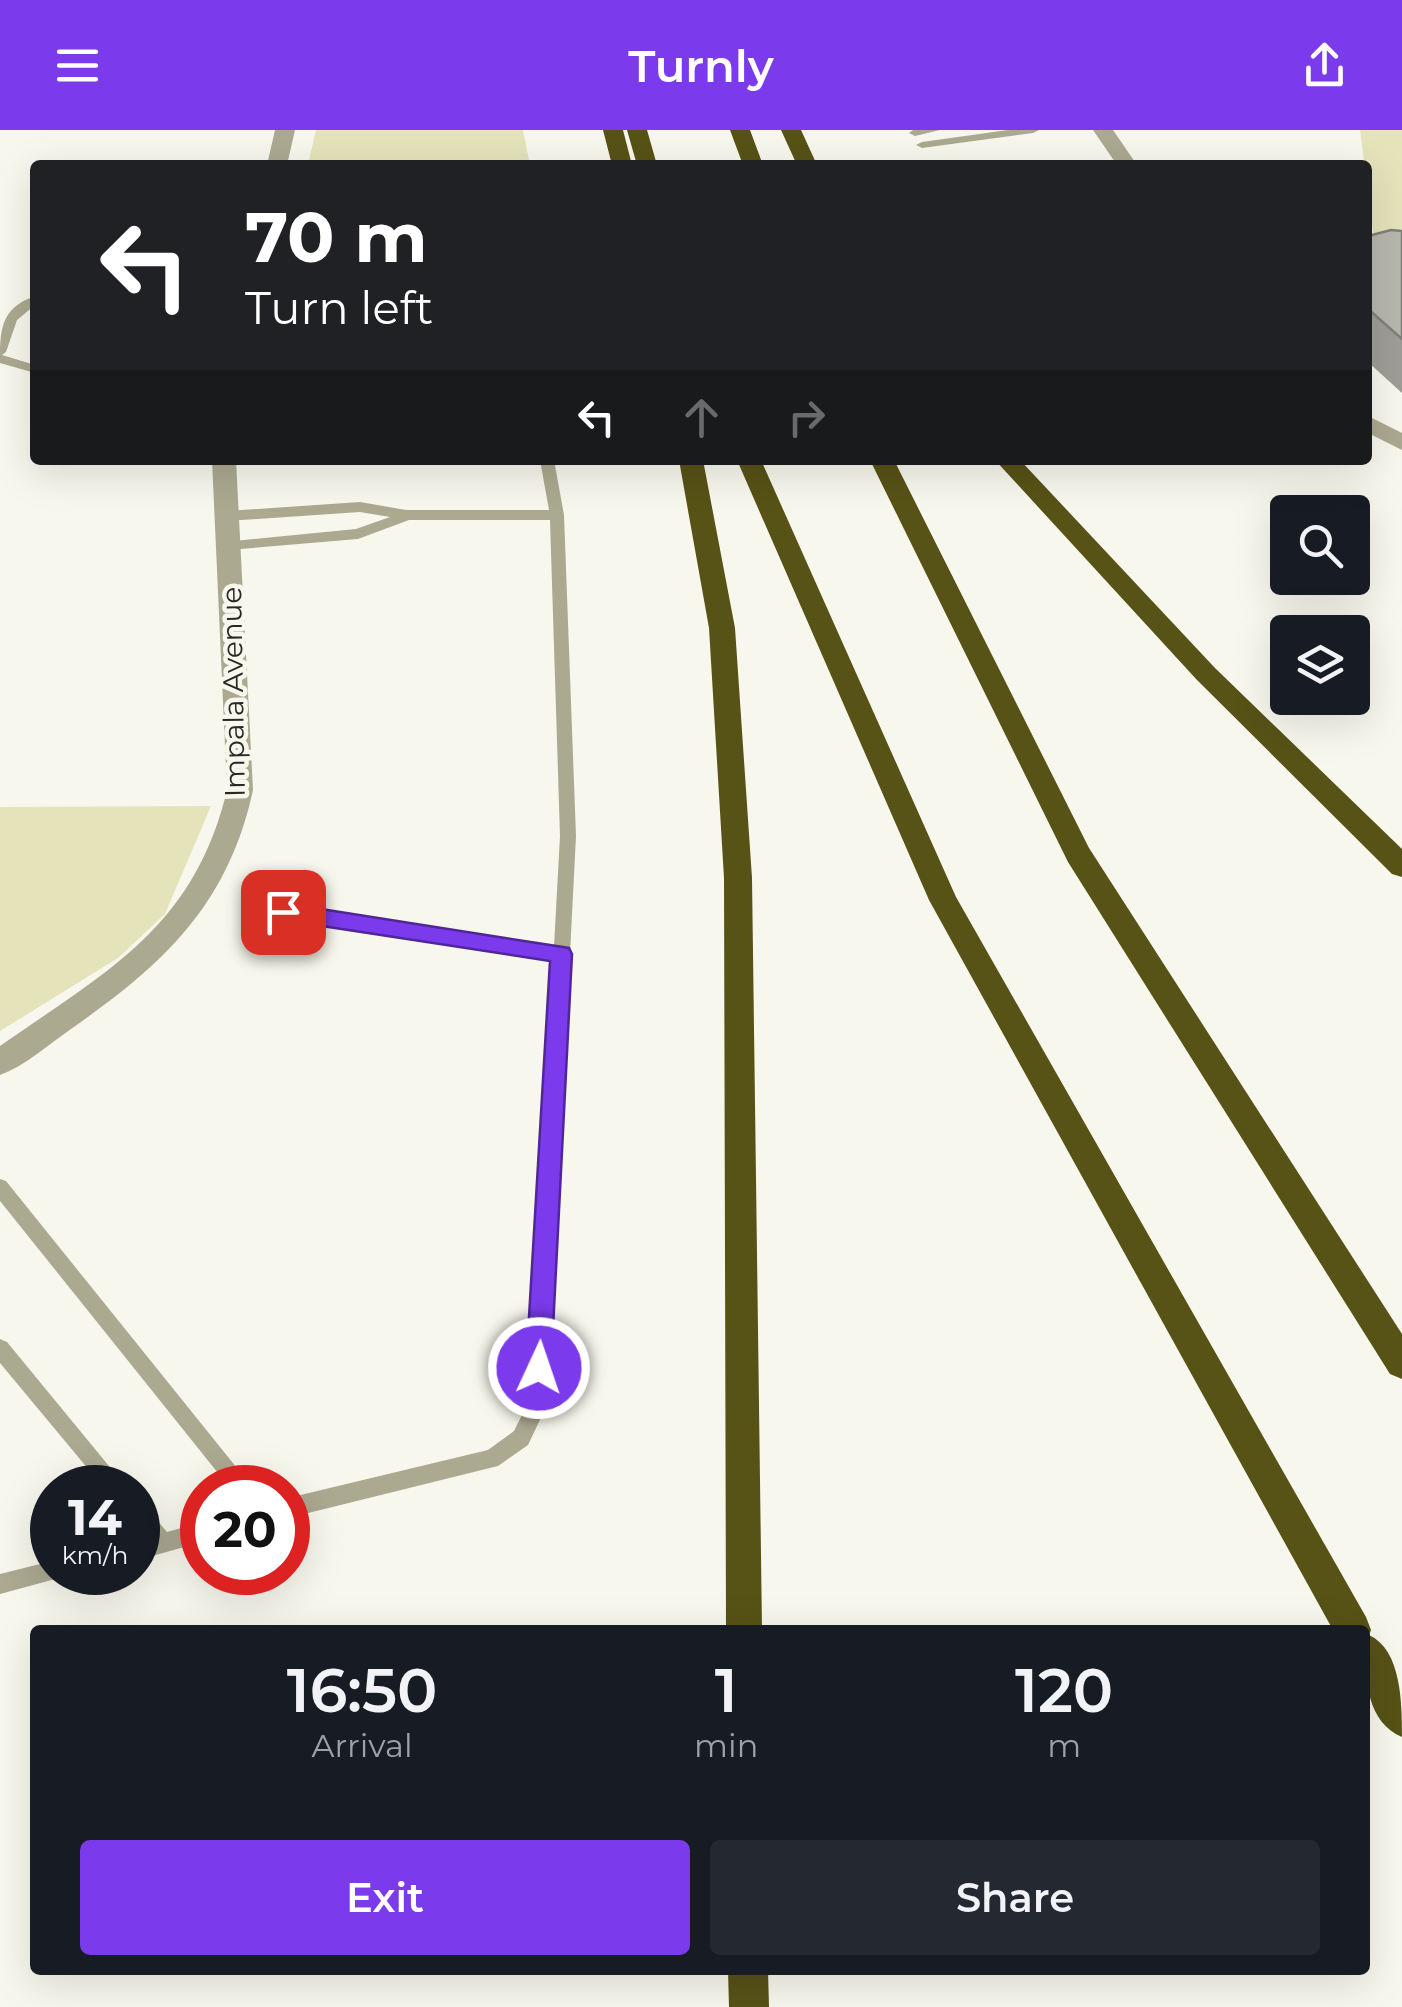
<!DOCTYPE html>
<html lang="en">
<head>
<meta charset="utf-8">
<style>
  :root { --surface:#171b24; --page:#242831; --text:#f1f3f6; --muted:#9ea1a6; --accent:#7c3aed }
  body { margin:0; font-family:Montserrat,sans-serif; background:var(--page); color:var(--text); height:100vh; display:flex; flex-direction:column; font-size:38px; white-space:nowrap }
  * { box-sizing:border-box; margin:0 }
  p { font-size:32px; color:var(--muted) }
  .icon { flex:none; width:55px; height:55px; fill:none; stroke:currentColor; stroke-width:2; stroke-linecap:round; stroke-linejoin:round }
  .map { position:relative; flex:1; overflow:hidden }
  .panel { position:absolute; left:30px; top:1495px; width:1340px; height:350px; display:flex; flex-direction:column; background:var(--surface); border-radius:10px; box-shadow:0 10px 40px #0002 }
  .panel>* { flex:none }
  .guide { position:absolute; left:30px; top:30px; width:1342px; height:305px; border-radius:10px; box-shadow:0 10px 40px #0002; background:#202124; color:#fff; overflow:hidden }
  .fabs { position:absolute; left:1270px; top:365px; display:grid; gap:20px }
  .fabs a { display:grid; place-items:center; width:100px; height:100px; border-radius:10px; background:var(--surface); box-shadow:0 10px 40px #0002; font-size:50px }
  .speed { position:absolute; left:30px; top:1335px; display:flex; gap:20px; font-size:50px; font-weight:700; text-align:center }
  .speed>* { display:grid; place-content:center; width:130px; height:130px; border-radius:50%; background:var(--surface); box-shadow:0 10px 40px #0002; line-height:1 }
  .speed small { font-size:25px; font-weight:400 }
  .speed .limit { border:15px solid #d22; background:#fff; color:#111 }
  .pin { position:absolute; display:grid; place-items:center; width:85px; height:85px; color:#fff; margin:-42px; border-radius:20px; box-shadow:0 5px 15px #0006 }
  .me { position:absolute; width:110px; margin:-55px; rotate:3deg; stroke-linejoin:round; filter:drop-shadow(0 0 8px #0008) }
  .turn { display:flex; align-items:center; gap:35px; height:210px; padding:0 50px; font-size:45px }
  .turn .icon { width:130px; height:130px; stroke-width:2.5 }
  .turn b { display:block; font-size:70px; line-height:85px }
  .lanes { display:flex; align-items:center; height:95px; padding:0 50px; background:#0003; justify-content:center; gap:50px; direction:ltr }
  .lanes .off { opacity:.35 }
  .eta { display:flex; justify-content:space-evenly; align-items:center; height:170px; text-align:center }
  .eta b { font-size:60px; font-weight:600; line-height:70px }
  .action { display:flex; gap:20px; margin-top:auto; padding:20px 50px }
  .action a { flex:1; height:115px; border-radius:10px; background:var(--accent); color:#fff; font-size:40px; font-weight:600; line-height:115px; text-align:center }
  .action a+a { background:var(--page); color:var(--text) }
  header { display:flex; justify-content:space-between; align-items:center; height:130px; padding:0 50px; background:var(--accent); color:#fff; font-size:45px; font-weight:600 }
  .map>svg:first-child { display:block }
  .green { fill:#e5e3ba }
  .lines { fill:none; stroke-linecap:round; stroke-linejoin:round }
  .lane { fill:#aba990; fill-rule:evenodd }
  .street { fill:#aba990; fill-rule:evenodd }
  .highway { fill:#575216; fill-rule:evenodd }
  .wall { fill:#9e9d96 }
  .building { fill:#b8b7ae; stroke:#81807a; stroke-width:2.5 }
  .route { fill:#7c3aed; stroke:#51269a; stroke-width:2.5 }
  .labels { text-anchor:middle; stroke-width:9; stroke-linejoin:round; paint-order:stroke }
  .street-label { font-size:28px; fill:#282824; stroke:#f8f7ed }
</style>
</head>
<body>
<header><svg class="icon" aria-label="menu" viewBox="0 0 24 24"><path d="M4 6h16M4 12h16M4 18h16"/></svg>Turnly<svg class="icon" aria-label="share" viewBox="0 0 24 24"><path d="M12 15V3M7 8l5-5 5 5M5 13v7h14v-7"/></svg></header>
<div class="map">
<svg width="1402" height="1877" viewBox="0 0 1402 1877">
  <rect width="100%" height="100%" fill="#f8f7ed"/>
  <g class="green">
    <polygon points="316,0 523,0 530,35 308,35"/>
    <polygon points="1360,0 1402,0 1402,128 1376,125"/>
    <polygon points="211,676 165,784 118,828 0,901 0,677"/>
  </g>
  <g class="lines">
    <g class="lane">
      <polygon points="940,0 915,6 909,3 913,0"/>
      <polygon points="1008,0 1039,0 1033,3 922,18 916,15 922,12"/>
      <path d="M35,166V175L17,190L6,222L2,225L35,235V243L0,233C0,201 0,178 35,166Z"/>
      <polygon points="540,330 554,330 564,385 576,706 547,1275 528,1315 498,1336 288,1388 288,1368 488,1320 514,1301 527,1275 553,829 283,789 275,782 283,775 554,816 560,706 550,390 409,390 358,409 229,420 222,415 224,412 356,399 390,387 360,382 227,391 220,386 227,381 360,372 406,380 549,380"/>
      <polygon points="0,1049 6,1051 253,1358 230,1358 0,1071"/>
      <polygon points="0,1209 7,1212 127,1358 104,1358 0,1233"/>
      <polygon points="138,1373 145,1376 167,1402 202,1392 202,1412 138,1430 138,1410 145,1408 138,1398"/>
      <polygon points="52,1431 52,1442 62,1442 59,1448 0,1464 0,1444"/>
    </g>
    <g class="street">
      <polygon points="275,0 295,0 287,35 267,35"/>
      <polygon points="1093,0 1113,0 1137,35 1117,35"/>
      <polygon points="1368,286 1402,303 1402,320 1368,303"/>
      <path d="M212,330H236L253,660C228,775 164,834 71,899C49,914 25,936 0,945V916C107,841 194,798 227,660Z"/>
    </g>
    <g class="highway">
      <polygon points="603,0 623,0 632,35 612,35"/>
      <polygon points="627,0 647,0 657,35 637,35"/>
      <polygon points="730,0 750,0 763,35 743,35"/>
      <polygon points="781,0 801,0 817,35 797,35"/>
      <polygon points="679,330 703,330 735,498 752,748 762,1500 726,1500 724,748 709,498"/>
      <path d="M737,330H761L956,767L1366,1487L1371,1500L1369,1505C1402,1520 1402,1575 1402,1607C1362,1590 1365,1537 1365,1500H1333L929,770Z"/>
      <polygon points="870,330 894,330 1089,718 1402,1204 1402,1249 1390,1244 1068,732"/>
      <polygon points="995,330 1020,330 1215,538 1402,719 1402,747 1392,744 1197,550"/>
      <polygon points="728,1840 768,1840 769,1877 729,1877"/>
    </g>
  </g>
  <polygon class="wall" points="1402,101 1402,263 1368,232 1368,106"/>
  <polygon class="building" points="1391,100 1402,101 1402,209 1368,179 1368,106"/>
  <polygon class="route" points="283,773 569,818 572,824 551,1238 548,1246 539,1250 530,1246 526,1238 550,831 283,790 272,782"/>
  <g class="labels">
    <g class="street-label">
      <text transform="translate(233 562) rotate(-91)" y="10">Impala Avenue</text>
    </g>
  </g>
</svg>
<div class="fabs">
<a><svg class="icon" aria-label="search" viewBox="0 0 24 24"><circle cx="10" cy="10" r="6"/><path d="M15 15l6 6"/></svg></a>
<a><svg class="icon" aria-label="layers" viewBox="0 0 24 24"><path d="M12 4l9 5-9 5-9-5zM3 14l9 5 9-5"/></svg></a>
</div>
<div class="speed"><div>14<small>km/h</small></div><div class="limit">20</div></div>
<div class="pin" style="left:283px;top:782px;background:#d93025"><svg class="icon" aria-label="arrive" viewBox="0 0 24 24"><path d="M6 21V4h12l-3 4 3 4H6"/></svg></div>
<svg class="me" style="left:539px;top:1238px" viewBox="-20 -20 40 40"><circle r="17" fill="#7c3aed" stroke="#fff" stroke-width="3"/><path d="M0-11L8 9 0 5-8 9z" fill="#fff"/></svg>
<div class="guide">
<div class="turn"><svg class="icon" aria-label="left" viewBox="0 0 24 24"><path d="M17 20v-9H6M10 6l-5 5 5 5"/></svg><div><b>70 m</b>Turn left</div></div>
<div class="lanes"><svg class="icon" aria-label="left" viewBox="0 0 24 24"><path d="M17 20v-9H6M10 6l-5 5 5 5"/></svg><svg class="icon off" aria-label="ahead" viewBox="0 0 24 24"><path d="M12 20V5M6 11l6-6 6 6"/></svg><svg class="icon off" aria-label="right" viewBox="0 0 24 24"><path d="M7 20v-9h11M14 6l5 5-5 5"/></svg></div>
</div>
<section class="panel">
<div class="eta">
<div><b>16:50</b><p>Arrival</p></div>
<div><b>1</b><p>min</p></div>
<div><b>120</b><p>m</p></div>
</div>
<div class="action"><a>Exit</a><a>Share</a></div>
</section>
</div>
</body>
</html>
